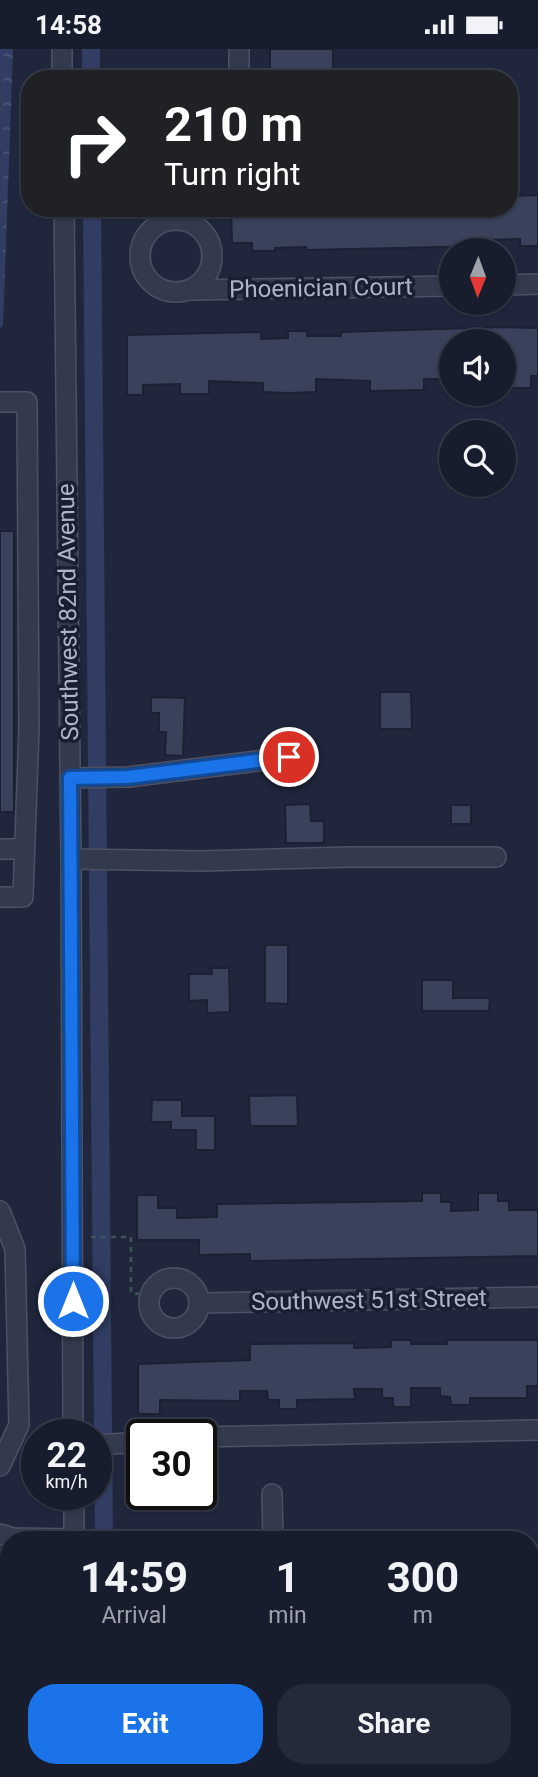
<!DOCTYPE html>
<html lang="en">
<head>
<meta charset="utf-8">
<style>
  :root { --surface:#181d2e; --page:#252a3a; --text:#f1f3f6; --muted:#9fa2aa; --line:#363b4a; --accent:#1a73e8 }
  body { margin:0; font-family:Roboto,sans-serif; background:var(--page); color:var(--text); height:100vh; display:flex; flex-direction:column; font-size:26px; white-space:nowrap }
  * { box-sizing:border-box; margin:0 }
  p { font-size:23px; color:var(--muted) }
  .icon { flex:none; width:38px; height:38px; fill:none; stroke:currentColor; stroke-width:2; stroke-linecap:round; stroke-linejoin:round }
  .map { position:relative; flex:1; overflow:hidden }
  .sheet { position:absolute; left:0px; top:1482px; width:539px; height:247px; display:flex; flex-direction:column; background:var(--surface); border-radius:28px 28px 0 0; box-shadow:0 2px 5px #0004,0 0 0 2px var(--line) }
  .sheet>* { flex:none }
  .guide { position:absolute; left:21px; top:21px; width:497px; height:147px; border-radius:28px; box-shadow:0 2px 5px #0004,0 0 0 2px var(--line); background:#202124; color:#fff; overflow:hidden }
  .needle { width:46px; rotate:181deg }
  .tools { position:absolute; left:439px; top:189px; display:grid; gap:14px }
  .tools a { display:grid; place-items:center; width:77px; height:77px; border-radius:50%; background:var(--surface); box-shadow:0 2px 5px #0004,0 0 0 2px var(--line); font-size:35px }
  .speed { position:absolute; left:21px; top:1370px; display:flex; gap:14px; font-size:35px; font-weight:700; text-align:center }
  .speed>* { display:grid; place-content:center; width:91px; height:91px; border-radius:50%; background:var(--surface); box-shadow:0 2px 5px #0004,0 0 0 2px var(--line); line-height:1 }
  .speed small { font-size:18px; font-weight:400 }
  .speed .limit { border:4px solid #111; border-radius:10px; background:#fff; color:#111 }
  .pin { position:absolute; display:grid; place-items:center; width:60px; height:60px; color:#fff; margin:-30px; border:4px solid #fff; border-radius:50%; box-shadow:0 2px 7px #0007 }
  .me { position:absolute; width:77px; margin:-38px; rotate:0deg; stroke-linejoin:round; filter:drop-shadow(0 0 5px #0008) }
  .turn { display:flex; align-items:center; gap:24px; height:147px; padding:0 28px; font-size:32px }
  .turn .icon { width:91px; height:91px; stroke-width:2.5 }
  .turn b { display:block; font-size:49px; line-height:60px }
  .eta { display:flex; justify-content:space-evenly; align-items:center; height:119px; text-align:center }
  .eta b { font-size:42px; font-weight:700; line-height:49px }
  .button { display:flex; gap:14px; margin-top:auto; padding:14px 28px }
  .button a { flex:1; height:80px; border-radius:28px; background:var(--accent); color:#fff; font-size:28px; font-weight:700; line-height:80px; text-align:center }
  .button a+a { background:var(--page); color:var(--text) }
  .status { display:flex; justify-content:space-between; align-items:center; height:49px; padding:0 35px; background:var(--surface); direction:ltr }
  .status svg { height:19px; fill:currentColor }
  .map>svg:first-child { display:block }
  .water { fill:url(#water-ripples) }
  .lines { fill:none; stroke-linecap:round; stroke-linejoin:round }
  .canal { stroke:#313d63; stroke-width:18 }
  .building { fill:#3a415b; stroke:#1b2133; stroke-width:2 }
  .minor-casing { stroke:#4c5264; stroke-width:22 }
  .path { stroke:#40535b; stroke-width:2.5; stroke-dasharray:5 5; stroke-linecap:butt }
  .minor { stroke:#343a4d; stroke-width:19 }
  .route-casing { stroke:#114b97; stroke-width:18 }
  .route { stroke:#1a73e8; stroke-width:12 }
  .labels { text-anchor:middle; stroke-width:7; stroke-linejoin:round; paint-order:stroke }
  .street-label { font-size:24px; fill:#afb5c9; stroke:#191f31 }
</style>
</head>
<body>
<div class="status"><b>14:58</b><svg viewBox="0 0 49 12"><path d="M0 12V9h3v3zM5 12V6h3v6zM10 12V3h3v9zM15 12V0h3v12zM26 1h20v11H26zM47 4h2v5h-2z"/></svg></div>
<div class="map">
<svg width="538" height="1728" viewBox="0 0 538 1728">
  <defs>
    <pattern id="water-ripples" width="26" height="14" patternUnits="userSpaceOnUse" patternTransform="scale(1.75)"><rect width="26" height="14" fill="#313d63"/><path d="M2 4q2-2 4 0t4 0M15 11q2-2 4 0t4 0" fill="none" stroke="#4c5778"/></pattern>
  </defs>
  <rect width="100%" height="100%" fill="#20273d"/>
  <polygon class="water" points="0,0 13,0 3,277 0,279"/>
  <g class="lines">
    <g class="canal">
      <polyline points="91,0 91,30"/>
      <polyline points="92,159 104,1491"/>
      <polyline points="108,1720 108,1728"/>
    </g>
  </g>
  <g class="building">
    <rect x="270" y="0" width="63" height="30"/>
    <polygon points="538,146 538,197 520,197 520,190 489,191 489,197 306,201 306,198 275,199 275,202 252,202 252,194 232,194 231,159 509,159 509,147"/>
    <polygon points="503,278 538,279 538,327 531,327 531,339 504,339 504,292 452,292 452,330 424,330 424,341 370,342 370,332 316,330 316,343 288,344 263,343 263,334 209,332 209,345 180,345 180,335 143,336 143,346 127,346 127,286 261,283 261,290 288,289 288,282 307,282 307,287 341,287 341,283"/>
    <rect x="0" y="482" width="14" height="281"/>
    <polygon points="380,643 411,643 412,680 380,680"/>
    <polygon points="151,648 185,649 183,707 165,706 166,683 159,683 159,664 151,664"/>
    <polygon points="310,755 311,772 324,772 324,794 286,794 285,756"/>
    <rect x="451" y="756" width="20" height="19"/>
    <polygon points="265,896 288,896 288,955 265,954"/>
    <polygon points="211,919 229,919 230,963 207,964 207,951 189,952 189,925 212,925"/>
    <polygon points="422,931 453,931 453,949 490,949 489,962 422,962"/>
    <polygon points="297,1046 298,1077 250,1077 249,1047"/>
    <polygon points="152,1051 182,1051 182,1067 215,1067 215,1101 196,1101 196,1081 171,1081 171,1073 151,1073"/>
    <polygon points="422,1144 441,1144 441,1153 451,1153 451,1162 478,1161 478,1144 498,1144 498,1152 509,1152 509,1161 538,1161 538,1207 250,1212 250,1205 199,1206 199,1191 137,1191 137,1146 158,1146 158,1159 177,1159 177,1169 217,1168 217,1155 422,1152"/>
    <polygon points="391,1291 411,1291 411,1295 447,1295 447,1291 538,1291 538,1337 527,1337 527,1349 470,1349 470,1356 451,1356 450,1348 440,1347 440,1339 411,1339 411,1358 393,1358 393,1349 382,1349 382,1340 354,1340 355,1350 297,1351 297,1360 279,1360 279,1351 268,1351 267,1342 240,1342 240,1352 160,1351 160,1365 138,1365 138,1315 250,1311 250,1295 354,1294 354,1299 391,1298"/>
  </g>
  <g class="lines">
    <defs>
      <g id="minor">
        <polyline points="62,0 62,30"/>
        <polyline points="239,30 239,0"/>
        <polyline points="64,159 71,810 73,1386"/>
        <circle cx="176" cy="207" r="36"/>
        <polyline points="504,236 538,235"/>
        <polyline points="191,241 452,237"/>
        <polyline points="0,353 27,353 29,679 23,848 0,848"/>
        <polyline points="70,729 128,728 289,708"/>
        <polyline points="0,800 24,800"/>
        <polyline points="71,810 202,812 350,808 496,808"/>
        <polyline points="0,1162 15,1200 19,1376 0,1417"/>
        <circle cx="174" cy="1254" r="25"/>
        <polyline points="200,1254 538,1248"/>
        <polyline points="201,1388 538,1381"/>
        <polyline points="96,1396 142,1393"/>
        <polyline points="272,1445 273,1491"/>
        <polyline points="74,1446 74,1491"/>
        <polyline points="0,1485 13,1489 74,1490"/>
        <polyline points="530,1518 538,1518"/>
        <polyline points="79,1720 79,1728"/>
        <polyline points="275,1720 275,1728"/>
      </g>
    </defs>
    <use href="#minor" class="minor-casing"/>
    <polyline class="path" points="91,1188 131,1188 131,1244 140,1245"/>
    <use href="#minor" class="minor"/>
  </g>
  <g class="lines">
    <defs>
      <polyline id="route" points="73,1252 70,729 128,728 289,708"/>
    </defs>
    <use href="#route" class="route-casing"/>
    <use href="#route" class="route"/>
  </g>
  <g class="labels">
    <g class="street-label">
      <text transform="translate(321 239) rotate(-1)" y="8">Phoenician Court</text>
      <text transform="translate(68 563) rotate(-91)" y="8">Southwest 82nd Avenue</text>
      <text transform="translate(369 1251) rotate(-1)" y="8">Southwest 51st Street</text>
    </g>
  </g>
</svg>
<div class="tools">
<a><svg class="needle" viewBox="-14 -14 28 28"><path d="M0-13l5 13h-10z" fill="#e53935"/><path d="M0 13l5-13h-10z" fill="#9fa2aa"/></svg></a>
<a><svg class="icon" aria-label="sound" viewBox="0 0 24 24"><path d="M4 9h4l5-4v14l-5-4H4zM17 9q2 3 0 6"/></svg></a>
<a><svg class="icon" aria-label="search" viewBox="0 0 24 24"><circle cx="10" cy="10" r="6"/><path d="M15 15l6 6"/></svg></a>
</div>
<div class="speed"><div>22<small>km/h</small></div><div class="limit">30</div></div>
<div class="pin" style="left:289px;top:708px;background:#d93025"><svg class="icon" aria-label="arrive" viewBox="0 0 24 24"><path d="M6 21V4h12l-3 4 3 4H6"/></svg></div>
<svg class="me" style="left:73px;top:1252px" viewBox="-20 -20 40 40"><circle r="17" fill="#1a73e8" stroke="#fff" stroke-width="3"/><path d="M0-11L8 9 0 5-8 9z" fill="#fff"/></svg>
<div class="guide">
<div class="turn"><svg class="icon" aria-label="right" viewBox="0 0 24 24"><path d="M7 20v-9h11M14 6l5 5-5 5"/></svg><div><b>210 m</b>Turn right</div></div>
</div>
<section class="sheet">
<div class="eta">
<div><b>14:59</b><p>Arrival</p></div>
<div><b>1</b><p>min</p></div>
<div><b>300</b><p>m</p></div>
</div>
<div class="button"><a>Exit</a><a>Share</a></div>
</section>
</div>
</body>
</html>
